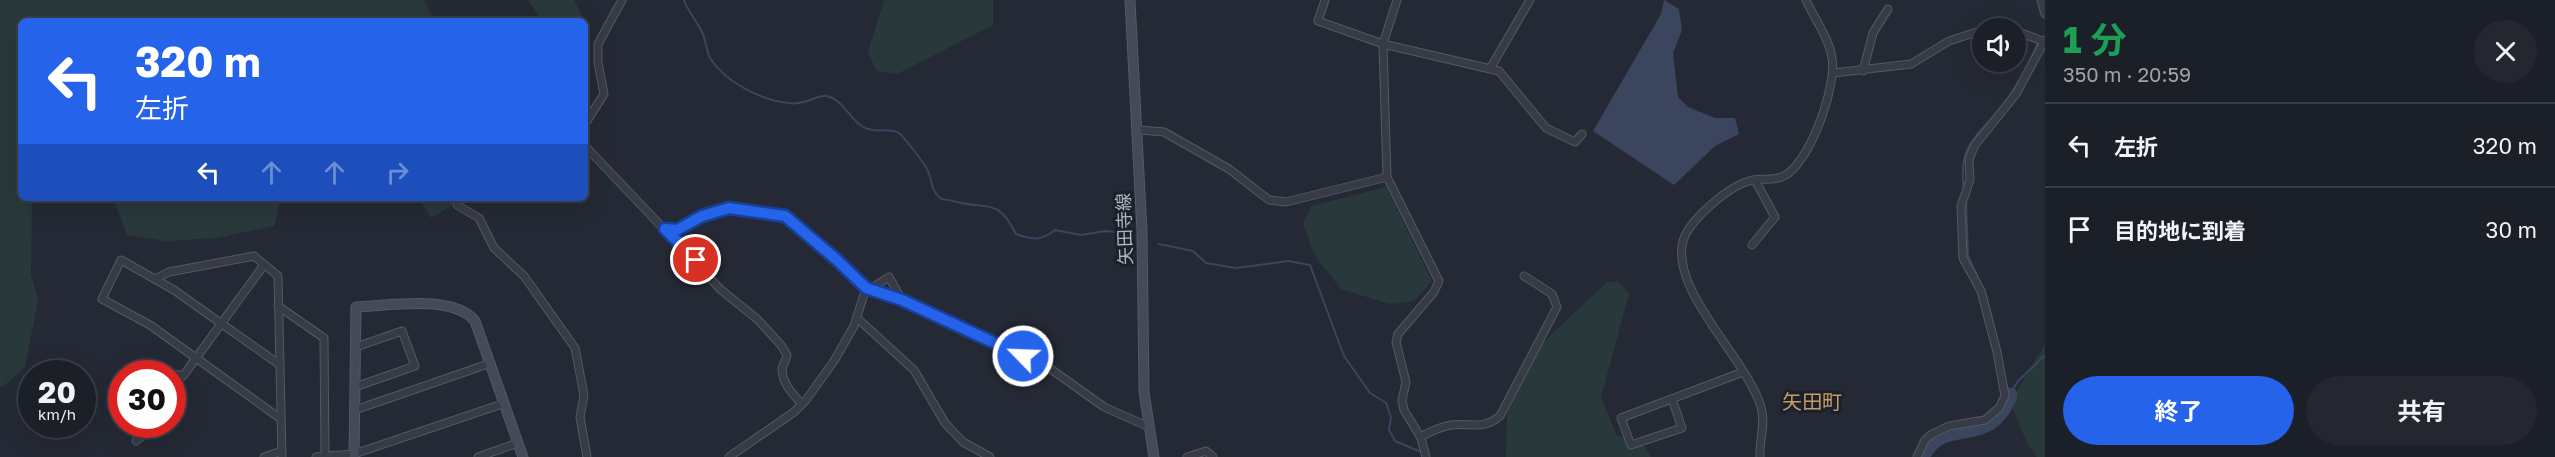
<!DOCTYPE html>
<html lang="ja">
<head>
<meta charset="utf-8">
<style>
  :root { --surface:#1b1f28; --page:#242730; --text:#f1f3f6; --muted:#a0a2a8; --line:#393d45; --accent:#2563eb }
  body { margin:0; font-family:"Golos Text","Noto Sans JP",sans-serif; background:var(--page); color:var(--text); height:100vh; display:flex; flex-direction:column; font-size:22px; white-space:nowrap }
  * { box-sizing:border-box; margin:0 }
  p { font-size:20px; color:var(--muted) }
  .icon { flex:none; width:33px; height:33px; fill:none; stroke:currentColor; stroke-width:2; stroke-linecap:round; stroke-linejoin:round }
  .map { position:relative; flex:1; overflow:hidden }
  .side { display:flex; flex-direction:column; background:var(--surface); width:510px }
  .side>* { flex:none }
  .top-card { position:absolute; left:18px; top:18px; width:570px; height:183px; border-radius:9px; box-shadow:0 6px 24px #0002,0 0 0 2px var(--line); background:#2563eb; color:#fff; overflow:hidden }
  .buttons { position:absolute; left:1972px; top:18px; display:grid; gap:12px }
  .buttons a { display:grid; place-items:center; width:54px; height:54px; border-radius:50%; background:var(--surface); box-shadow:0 6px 24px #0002,0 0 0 2px var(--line); font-size:30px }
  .speed { position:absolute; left:18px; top:360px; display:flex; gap:12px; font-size:30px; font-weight:700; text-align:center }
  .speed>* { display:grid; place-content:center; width:78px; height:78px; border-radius:50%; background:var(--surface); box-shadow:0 6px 24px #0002,0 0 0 2px var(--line); line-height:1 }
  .speed small { font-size:15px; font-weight:400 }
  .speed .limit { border:9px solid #d22; background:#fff; color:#111 }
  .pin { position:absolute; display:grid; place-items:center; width:51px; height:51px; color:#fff; margin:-26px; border:3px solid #fff; border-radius:50%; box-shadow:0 2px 6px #0007 }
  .me { position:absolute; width:66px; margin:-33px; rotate:294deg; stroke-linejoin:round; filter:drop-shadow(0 0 4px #0008) }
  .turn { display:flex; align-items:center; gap:21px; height:126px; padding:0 18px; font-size:27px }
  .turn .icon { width:78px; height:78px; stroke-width:2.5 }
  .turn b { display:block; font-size:42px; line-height:51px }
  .lanes { display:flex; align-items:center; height:57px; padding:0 18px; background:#0003; justify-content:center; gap:30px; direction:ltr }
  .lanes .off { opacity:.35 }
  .round { display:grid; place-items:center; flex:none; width:63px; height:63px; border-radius:32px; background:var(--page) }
  .headline { display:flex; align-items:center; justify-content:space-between; height:102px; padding:0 18px }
  h1 { font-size:36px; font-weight:700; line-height:45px; color:#1e9e55 }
  .button { display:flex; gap:12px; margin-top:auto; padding:12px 18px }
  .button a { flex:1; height:69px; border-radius:36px; background:var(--accent); color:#fff; font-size:24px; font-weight:700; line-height:69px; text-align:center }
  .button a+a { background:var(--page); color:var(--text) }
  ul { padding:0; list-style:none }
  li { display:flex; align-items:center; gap:18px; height:84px; padding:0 18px; border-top:2px solid var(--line) }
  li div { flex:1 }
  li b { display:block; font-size:22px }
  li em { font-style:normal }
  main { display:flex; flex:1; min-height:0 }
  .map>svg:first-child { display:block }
  .green { fill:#29393b }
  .water { fill:#3b455d }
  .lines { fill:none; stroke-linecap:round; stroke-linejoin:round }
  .stream { stroke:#3b455d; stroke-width:2 }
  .river { stroke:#3b455d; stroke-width:15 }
  .street-casing { stroke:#545964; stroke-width:9 }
  .secondary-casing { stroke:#545964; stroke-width:11 }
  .street { stroke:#373b46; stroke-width:7 }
  .secondary { stroke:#454a59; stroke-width:9 }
  .route-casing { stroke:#184099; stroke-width:15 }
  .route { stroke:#2563eb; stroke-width:10 }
  .labels { text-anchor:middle; stroke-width:6; stroke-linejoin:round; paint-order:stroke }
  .street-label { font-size:18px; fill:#b1b6c3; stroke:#1c202b }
  .neighbourhood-label { font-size:20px; fill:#c59c6a; stroke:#1c202b }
</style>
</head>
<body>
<main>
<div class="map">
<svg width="2045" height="457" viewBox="0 0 2045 457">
  <rect width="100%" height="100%" fill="#242935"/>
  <g class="green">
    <polygon points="0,0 424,0 435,21 21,21 21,198 32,198 31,275 38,300 25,367 3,387 0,386"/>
    <polygon points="528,0 574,0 582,16 581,21 542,21"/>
    <polygon points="884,0 993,0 993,25 897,74 877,71 868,53"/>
    <polygon points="1386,187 1432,281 1414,301 1389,304 1341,289 1314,254 1303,223 1312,206"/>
    <polygon points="113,198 281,198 274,226 217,238 166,241 127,235"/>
    <polygon points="419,198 458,198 461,200 431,218"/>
    <polygon points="1618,281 1629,294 1601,397 1616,434 1644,446 1651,457 1506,457 1507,414 1539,346 1606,283"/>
    <polygon points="2045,344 2045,457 2037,457 2027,443 2010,402"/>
  </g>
  <polygon class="water" points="1664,0 1679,9 1682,30 1673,53 1678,97 1688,107 1715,118 1735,118 1739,134 1715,146 1674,185 1593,131 1661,14"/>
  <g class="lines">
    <g class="stream">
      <path d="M684,0C688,12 697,21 702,32C706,40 706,50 710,58C725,82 761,100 788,103C804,106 818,94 827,96C845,100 850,123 868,129C879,133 889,127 899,133C904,137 924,163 927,169C932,178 931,192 940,198C943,200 950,200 953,201C988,211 997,196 1016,234C1033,240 1041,241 1055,230L1081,235L1106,231L1131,234"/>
      <path d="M1964,190C1957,143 1979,136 2004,104C2017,86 2030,63 2038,42"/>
      <polyline points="1966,201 1968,256 1986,295 2002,360"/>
      <polyline points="1159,244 1193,251 1206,263 1236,268 1288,261 1310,265 1344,356 1370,393 1386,403 1391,417 1389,430 1395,441 1421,452"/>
      <polyline points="2005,380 2010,395"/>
      <polyline points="2010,394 2018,381 2044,356"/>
    </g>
    <path class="river" d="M1922,457C1945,412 1989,452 2010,395"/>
    <defs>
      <g id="street">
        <polyline points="1325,0 1318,21 1383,44 1499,71 1546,128 1575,142 1582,134"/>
        <polyline points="2041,0 2045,14"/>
        <polyline points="1986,28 2001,25 2010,28"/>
        <polyline points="2016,31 2045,42"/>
        <polyline points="1491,67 1530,0"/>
        <polyline points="1863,71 1873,33 1888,9"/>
        <polyline points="1833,73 1911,64 1949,41 1983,30"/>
        <polyline points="585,124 604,94 598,63 598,44 622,0"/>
        <polyline points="1139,130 1164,132 1229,169 1269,200 1286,202 1387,177 1383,44 1397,0"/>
        <polyline points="585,146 663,228 677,230 702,216 729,208 785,216 837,260 858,283 866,288 902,300 1048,367 1104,407 1149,427"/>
        <polyline points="1387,177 1439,281 1434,292 1398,334 1396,342 1406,382 1402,400 1404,410 1421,438 1426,457"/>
        <polyline points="457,205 479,218 494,248 524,276 575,348 584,395 580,417 587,457"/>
        <path d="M666,230L720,289L757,319L781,345L787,355C786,361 783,364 782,369C782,383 793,395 802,404"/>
        <polyline points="1752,245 1775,217 1755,180"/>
        <polyline points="157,278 169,272 254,256 278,276 282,457"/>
        <polyline points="870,289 889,277 902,300"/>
        <polyline points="278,306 324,338 325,456"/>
        <polyline points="857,318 914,370 945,423 963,442 990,457"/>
        <polyline points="280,365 174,290 121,260 102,299 150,325 281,419"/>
        <polyline points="129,374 145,369 171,374"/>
        <polyline points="172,374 183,376 264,265"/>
        <polyline points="355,387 415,366 402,331 356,347"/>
        <polyline points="1672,399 1682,428 1631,445 1621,418 1743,372"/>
        <polyline points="355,410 491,363"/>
        <path d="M1420,437C1430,432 1439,427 1451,425C1471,422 1482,431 1500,416L1557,307L1552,294L1524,276"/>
        <polyline points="136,441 141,437 146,424"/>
        <polyline points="264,457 282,451"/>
        <polyline points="316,457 354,454 505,403"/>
        <polyline points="478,457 518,443"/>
        <polyline points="729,457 794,412 806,400 834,361 854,326 866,288"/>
        <polyline points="1187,457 1206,451 1213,457"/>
        <path d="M1760,457C1759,440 1766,424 1761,407C1747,359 1670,291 1683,241C1689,220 1728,187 1749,181C1761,177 1772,182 1784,176C1810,163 1837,86 1832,58C1829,38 1814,18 1806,0"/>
        <polyline points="1917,457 1925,440 1932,434 1949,426 1985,420 1999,408 2005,396 1997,352 1981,291 1963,258 1961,206 1970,180 1969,159 1975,145 2016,94 2045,40"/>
      </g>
      <g id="secondary">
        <polyline points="1130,0 1142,232 1144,392 1154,457"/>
        <path d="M354,457L356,307C389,306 453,294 475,321L523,457"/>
      </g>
    </defs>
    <use href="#street" class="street-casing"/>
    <use href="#secondary" class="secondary-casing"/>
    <use href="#street" class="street"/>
    <use href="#secondary" class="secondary"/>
  </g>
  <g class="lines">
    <defs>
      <polyline id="route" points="696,260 665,229 677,230 702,216 729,208 785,216 837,260 866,288 902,300 1023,356"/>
    </defs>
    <use href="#route" class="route-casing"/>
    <use href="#route" class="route"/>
  </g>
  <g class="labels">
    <g class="street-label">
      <text transform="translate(1125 229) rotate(-92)" y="6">矢田寺線</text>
    </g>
    <g class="neighbourhood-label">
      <text x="1812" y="409">矢田町</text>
    </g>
  </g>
</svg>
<div class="buttons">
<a><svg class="icon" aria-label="sound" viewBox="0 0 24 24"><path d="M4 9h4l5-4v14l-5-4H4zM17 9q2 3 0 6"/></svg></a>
</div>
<div class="speed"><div>20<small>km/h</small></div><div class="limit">30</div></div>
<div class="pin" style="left:696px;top:260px;background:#d93025"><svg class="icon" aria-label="arrive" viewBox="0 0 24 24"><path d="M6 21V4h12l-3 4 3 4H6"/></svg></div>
<svg class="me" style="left:1023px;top:356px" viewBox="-20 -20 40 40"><circle r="17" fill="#2563eb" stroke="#fff" stroke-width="3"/><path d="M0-11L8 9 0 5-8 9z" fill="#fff"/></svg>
<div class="top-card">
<div class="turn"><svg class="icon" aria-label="left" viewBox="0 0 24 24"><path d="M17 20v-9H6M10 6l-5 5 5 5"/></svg><div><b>320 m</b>左折</div></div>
<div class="lanes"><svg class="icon" aria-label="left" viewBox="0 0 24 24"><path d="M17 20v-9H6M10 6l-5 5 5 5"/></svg><svg class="icon off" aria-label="ahead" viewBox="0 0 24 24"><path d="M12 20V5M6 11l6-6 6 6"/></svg><svg class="icon off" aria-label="ahead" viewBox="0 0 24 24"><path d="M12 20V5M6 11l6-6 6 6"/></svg><svg class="icon off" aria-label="right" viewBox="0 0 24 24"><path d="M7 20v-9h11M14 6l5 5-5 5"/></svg></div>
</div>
</div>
<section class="side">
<div class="headline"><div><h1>1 分</h1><p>350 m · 20:59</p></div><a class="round"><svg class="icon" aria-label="close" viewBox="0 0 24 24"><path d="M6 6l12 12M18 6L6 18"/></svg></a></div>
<ul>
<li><svg class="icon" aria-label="left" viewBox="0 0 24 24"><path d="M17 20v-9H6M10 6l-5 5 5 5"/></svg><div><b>左折</b></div><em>320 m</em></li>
<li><svg class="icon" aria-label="arrive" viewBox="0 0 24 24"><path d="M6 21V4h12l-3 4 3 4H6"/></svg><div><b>目的地に到着</b></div><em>30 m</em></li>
</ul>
<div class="button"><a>終了</a><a>共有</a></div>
</section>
</main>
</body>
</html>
